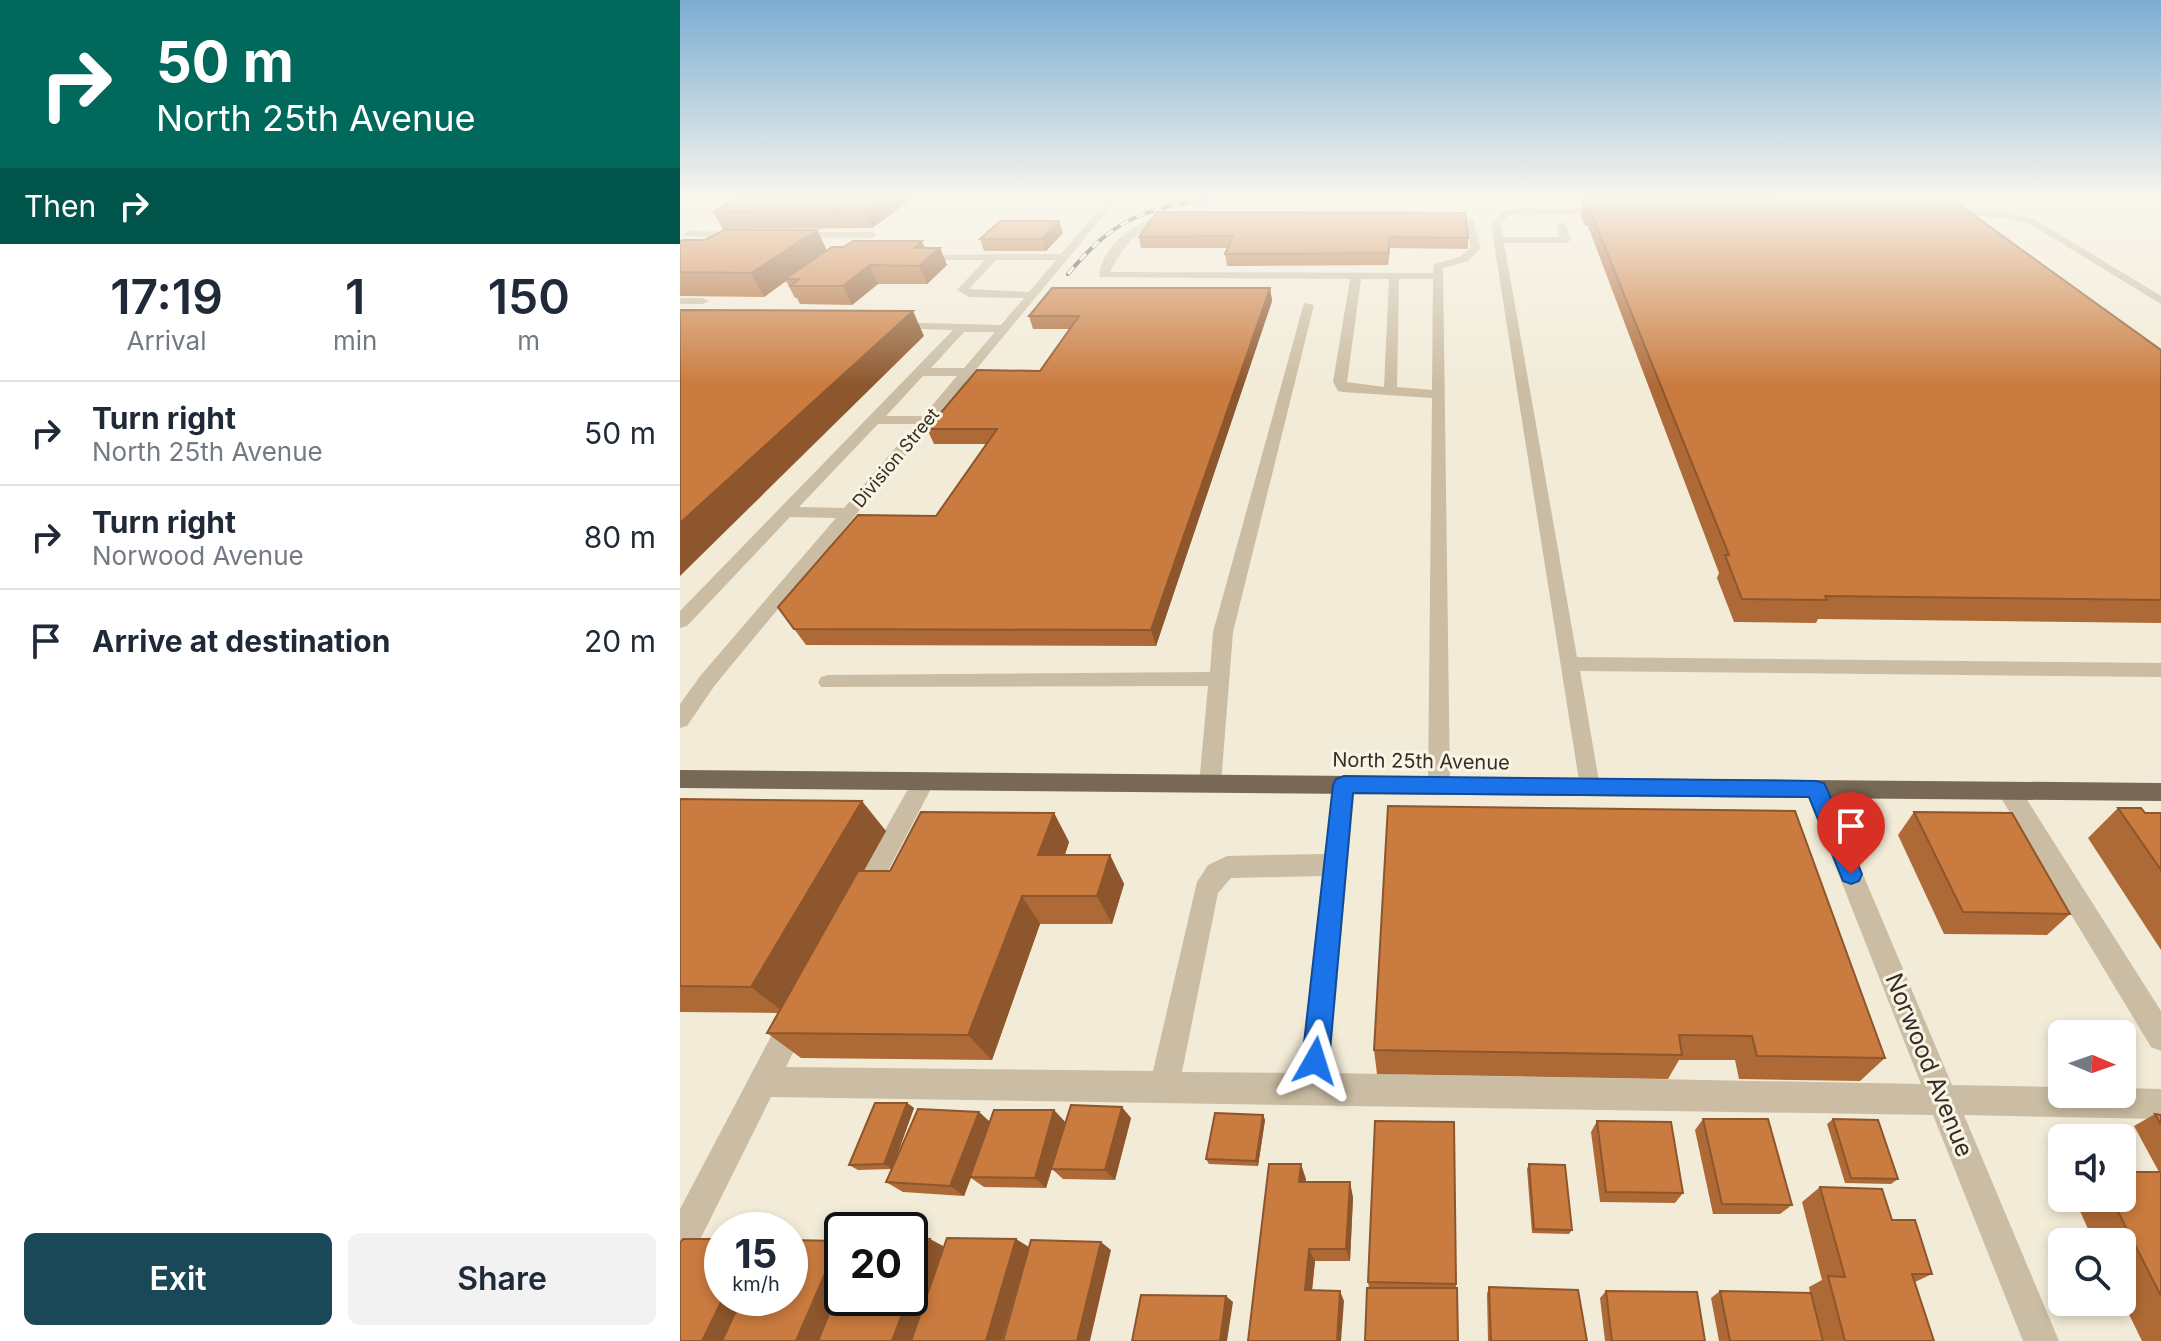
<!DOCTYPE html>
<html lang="en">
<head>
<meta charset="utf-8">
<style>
  :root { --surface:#fff; --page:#f2f2f3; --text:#1f2937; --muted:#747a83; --line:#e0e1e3; --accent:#1b4858 }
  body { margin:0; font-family:Inter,sans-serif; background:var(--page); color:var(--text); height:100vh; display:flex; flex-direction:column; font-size:30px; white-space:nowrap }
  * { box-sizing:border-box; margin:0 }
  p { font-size:26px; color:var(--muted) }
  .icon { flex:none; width:44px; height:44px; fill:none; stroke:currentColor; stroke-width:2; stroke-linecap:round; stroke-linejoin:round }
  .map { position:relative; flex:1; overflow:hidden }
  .side { display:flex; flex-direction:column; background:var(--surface); width:680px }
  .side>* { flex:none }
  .guide { background:#00695c; color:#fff; overflow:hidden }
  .needle { width:52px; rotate:92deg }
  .tools { position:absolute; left:1368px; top:1020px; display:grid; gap:16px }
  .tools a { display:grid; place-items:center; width:88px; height:88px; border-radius:12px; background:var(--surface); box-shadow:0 4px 12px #0003; font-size:40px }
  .speed { position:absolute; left:24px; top:1212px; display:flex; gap:16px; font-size:40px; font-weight:700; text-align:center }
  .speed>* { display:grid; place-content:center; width:104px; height:104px; border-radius:50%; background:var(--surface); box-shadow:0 4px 12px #0003; line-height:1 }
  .speed small { font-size:20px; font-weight:400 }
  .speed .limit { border:4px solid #111; border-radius:12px; background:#fff; color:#111 }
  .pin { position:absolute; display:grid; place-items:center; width:68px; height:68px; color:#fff; margin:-82px -34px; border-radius:50% 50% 50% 0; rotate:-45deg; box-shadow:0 0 8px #0007 }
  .pin .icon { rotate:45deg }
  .me { position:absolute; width:88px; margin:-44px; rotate:6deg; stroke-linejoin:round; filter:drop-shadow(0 0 6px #0008) }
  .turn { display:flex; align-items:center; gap:28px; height:168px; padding:0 24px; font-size:36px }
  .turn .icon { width:104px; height:104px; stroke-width:2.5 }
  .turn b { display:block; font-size:56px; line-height:68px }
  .then { display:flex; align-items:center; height:76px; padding:0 24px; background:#0003; gap:16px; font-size:30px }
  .eta { display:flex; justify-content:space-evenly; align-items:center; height:136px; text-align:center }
  .eta b { font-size:48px; font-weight:600; line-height:56px }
  .action { display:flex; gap:16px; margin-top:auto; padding:16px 24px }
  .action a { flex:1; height:92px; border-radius:12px; background:var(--accent); color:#fff; font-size:32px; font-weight:600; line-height:92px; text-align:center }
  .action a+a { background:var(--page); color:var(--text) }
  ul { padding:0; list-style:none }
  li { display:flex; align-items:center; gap:24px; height:104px; padding:0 24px; border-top:2px solid var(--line) }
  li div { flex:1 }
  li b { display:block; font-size:30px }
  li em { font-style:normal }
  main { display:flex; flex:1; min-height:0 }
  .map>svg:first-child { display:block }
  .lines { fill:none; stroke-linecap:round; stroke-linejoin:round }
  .minor { fill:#cabda4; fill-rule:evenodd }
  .major { fill:#786856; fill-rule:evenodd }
  .rail-casing { stroke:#352e26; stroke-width:4 }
  .rail { stroke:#faf4e5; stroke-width:3; stroke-dasharray:9; stroke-linecap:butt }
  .wall { fill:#ae6a36 }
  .shaded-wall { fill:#8d562c }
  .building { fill:#ca7b3f; stroke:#8d562c; stroke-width:2 }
  .route { fill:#1a73e8; stroke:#114b97; stroke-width:2 }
  .labels { text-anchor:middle; stroke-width:6; stroke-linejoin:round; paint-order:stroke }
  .far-street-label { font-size:18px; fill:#352e26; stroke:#faf4e5 }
  .street-label { font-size:20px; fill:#352e26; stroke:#faf4e5 }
  .near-street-label { font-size:24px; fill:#352e26; stroke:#faf4e5 }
</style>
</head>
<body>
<main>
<section class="side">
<div class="guide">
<div class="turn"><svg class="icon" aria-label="right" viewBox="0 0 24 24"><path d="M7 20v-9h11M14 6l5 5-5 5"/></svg><div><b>50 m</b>North 25th Avenue</div></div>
<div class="then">Then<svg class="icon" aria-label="right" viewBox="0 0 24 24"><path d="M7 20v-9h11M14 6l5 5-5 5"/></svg></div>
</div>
<div class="eta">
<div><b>17:19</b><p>Arrival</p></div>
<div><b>1</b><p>min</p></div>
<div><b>150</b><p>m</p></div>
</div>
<ul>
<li><svg class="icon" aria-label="right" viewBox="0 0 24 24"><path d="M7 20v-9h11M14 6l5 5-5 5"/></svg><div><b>Turn right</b><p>North 25th Avenue</p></div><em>50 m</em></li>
<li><svg class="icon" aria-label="right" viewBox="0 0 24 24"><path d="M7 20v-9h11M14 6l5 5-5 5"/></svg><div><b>Turn right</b><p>Norwood Avenue</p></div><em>80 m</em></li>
<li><svg class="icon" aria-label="arrive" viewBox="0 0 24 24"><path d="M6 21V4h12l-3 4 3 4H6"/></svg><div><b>Arrive at destination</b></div><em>20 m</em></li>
</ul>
<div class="action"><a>Exit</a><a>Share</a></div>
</section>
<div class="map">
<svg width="1481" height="1341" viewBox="0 0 1481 1341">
  <rect width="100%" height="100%" fill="#f2ebd8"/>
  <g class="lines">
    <g class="minor">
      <path d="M429,198H438L35,685L7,726L0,728V704L21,675L156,518L110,517L7,626L0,628V611L273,330L211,328L207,326V322L321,325L344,298L289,297L277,290L305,260H259L254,257L255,255L381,254ZM316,260H376L349,292L289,289ZM284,332H315L284,368H251ZM243,376H277L243,416H206ZM198,424H236L164,508L119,507Z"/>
      <polygon points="844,207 929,208 933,211 929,214 829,215 821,225 823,237 880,237 876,225 881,222 886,225 891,240 886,243 824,243 897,657 1481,663 1481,677 900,671 920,787 917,793 909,796 901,793 811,225 823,211"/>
      <polygon points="1261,208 1329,212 1356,220 1481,296 1481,304 1350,224 1328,218 1258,213"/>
      <path d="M497,211L500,216C465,223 446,239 430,272L753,273L754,264L780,257L791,247L784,222L758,218V214L793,220L801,248L788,261L763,268L770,786L767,792L759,795L751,792L748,786L752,398L663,392L658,391L653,382L670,279L419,277C421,242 465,216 497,211ZM681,279H709L704,387L667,382ZM719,279H753L752,390L717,387Z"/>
      <polygon points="7,231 63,232 68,235 63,238 4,236"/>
      <polygon points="115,232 192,232 197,235 192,238 112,237"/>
      <polygon points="0,298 23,298 29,301 23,304 0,304"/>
      <polygon points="624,303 634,305 553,632 541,784 538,790 530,793 522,790 519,784 528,686 141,687 138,682 141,677 148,675 530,672 533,632"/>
      <polygon points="244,772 252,775 255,781 192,901 183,904 174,901 170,893 174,885 236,775"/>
      <path d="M664,776L672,779L675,785L649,1073L1241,1084L1125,789L1128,782L1136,780L1144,782L1272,1085L1382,1087V1094H1442V1088L1481,1089V1119L1284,1115L1379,1341H1343L1253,1115L91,1097L12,1256L0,1261V1209L105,1010L115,1006L125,1010L129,1020L106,1067L473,1071L517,882L528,865L547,856L645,854L653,785L656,779ZM642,876L620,1073L502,1072L538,893L551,878Z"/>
      <polygon points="1329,782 1337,784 1481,1011 1481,1051 1471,1047 1321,798 1318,791 1321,784"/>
    </g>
    <polygon class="major" points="0,770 1481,783 1481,801 0,788"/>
    <defs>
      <path id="rail" d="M388,274C434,219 459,211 529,198"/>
    </defs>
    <use href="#rail" class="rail-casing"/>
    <use href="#rail" class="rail"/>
  </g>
  <g class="wall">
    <polygon points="233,198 192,228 43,229 33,212"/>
    <polygon points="903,199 1481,350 1481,623 1138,619 1136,623 1054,622 1037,578 1039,573 908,226 905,226 901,216"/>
    <polygon points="477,212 788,238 788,249 710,248 708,265 547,266 545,254 548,248 461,248 459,237"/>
    <polygon points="379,221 383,233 366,251 304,251 300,239"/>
    <polygon points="137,230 147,251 260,248 267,265 247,284 198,284 172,305 120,304 117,298 115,298 106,281 84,297 0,296 0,242"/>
    <polygon points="590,288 592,301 476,646 126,645 98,607 256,516 306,444 254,444 247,429 360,371 390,329 353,329 349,316"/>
    <polygon points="0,799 206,831 183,871 210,871 374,813 389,842 385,855 430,855 444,884 432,924 360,924 312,1060 121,1058 87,1033 98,1013 0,1012"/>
    <polygon points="708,806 1205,1058 1180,1081 1059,1079 1055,1060 999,1060 988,1079 697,1074 694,1050"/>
    <polygon points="1438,808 1465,813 1481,813 1481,950 1408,838"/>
    <polygon points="1234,812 1390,914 1367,935 1264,934 1218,835"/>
    <polygon points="227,1103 234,1108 212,1169 178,1170 169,1165"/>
    <polygon points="374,1110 385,1122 376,1154 451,1118 435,1180 383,1179 372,1169 366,1188 304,1187 291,1178 284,1196 223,1192 206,1182 299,1112 310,1122"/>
    <polygon points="1475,1114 1481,1115 1481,1341 1462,1341 1442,1300 1442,1242 1414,1242 1394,1198 1442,1198 1479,1172 1454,1126"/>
    <polygon points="583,1115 585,1120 578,1166 529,1164 526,1159"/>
    <polygon points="1023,1119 1112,1205 1100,1214 1033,1214 1015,1130"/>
    <polygon points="1153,1119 1218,1179 1211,1184 1165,1183 1147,1124"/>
    <polygon points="917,1121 1003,1193 995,1203 920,1202 911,1132"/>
    <polygon points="849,1164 892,1230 889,1234 852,1233 847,1169"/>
    <polygon points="626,1179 626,1182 673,1197 670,1261 635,1261 632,1290 664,1301 568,1341"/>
    <polygon points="1140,1187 1212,1220 1252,1274 1235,1282 1254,1341 1039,1341 1031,1298 1040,1291 1130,1293 1129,1287 1142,1280 1122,1202"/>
    <polygon points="688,1282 776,1284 776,1288 689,1288"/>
    <polygon points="809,1287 907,1341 808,1341 807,1294"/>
    <polygon points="926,1291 1025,1341 925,1341 920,1298"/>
  </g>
  <g class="shaded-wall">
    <polygon points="204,198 233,198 192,228 185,211"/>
    <polygon points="379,221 383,233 366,251 362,239"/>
    <polygon points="137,230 148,253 105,279 106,281 84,297 71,273"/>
    <polygon points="710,237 710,248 708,265 708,253"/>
    <polygon points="242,241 249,257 260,248 267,265 247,284 239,266 234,248"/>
    <polygon points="190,265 198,284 172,305 163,286"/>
    <polygon points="590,288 592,301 476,646 471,630"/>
    <polygon points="233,311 244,336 0,576 0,523"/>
    <polygon points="182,801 206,831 105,1013 71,987"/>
    <polygon points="374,813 389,842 375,884 358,855"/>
    <polygon points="430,855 444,884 432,924 417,896"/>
    <polygon points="342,896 360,924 312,1060 288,1035"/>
    <polygon points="227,1103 234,1108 212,1169 204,1164"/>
    <polygon points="442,1107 451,1118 435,1180 425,1170"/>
    <polygon points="374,1110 385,1122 366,1188 355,1178"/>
    <polygon points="299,1112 311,1123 284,1196 270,1186"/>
    <polygon points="583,1115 585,1120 578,1166 576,1161"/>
    <polygon points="621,1164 626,1179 624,1196 619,1182"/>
    <polygon points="670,1182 673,1197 670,1261 666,1249"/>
    <polygon points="250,1239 265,1247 232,1341 212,1341 228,1298 230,1298 230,1292"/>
    <polygon points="336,1239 349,1247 322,1341 306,1341"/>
    <polygon points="159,1241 162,1242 162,1287 140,1341 116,1341"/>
    <polygon points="421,1242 431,1250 410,1341 397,1341"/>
    <polygon points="629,1249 635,1261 631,1300 625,1290"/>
    <polygon points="660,1291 664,1301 661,1341 657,1341"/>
    <polygon points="546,1296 553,1302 547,1341 540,1341"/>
    <polygon points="43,1298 69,1298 49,1341 22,1341"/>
  </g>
  <g class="building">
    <polygon points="58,198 204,198 185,211 33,212"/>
    <polygon points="903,199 1274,201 1481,350 1481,600 1145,596 1147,600 1062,599 1045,555 1049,555 910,210 907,210"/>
    <polygon points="477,212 785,213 788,238 710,237 708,253 545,254 553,236 459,237"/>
    <polygon points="320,221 379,221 362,239 300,239"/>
    <polygon points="44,230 137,230 71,273 0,272 0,242 3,240 25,240"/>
    <polygon points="173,241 242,241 234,248 260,248 239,266 190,265 163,286 111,286 119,279 105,279 152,247 164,247"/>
    <polygon points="372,288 590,288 471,630 114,629 98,607 178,515 256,516 317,429 247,429 297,370 360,371 399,316 349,316"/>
    <polygon points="0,310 233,311 0,523"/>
    <polygon points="0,799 182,801 71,987 0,986"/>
    <polygon points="708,806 1115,811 1205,1058 1077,1056 1072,1036 999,1035 1002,1055 694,1050"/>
    <polygon points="1438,808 1461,808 1465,813 1481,813 1481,870"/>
    <polygon points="241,812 374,813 358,855 430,855 417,896 342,896 288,1035 87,1033 178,871 210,871"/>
    <polygon points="1234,812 1332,813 1390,914 1283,912"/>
    <polygon points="195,1103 227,1103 204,1164 169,1165"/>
    <polygon points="391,1105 442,1107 425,1170 371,1169"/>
    <polygon points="238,1109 299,1112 270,1186 206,1182"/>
    <polygon points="314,1110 374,1110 355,1178 290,1177"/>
    <polygon points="535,1113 583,1115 576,1161 526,1159"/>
    <polygon points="1475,1114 1481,1115 1481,1125"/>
    <polygon points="1023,1119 1088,1119 1112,1205 1042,1204"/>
    <polygon points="1153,1119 1198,1120 1218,1179 1171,1178"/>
    <polygon points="695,1121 774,1122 776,1284 688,1282"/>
    <polygon points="917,1121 991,1122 1003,1193 926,1192"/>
    <polygon points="589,1164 621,1164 619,1182 670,1182 666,1249 629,1249 625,1290 660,1291 657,1341 568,1341"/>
    <polygon points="849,1164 885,1165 892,1230 854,1229"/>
    <polygon points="1442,1172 1481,1172 1481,1296 1431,1198 1442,1198"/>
    <polygon points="1140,1187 1202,1189 1212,1220 1235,1220 1252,1274 1232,1274 1254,1341 1165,1341 1148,1276 1165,1277"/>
    <polygon points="230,1238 250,1239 230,1292"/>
    <polygon points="267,1238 336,1239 306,1341 231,1341"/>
    <polygon points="3,1239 42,1239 42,1298 43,1298 22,1341 0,1341 0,1243"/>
    <polygon points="110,1240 159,1241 116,1341 42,1341 62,1298 110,1298"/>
    <polygon points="351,1240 421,1242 397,1341 323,1341"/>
    <polygon points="162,1282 162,1298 228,1298 212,1341 138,1341"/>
    <polygon points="809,1287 898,1290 907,1341 811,1341"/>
    <polygon points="687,1288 777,1288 778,1341 685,1341"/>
    <polygon points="926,1291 1017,1292 1025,1341 932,1341"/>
    <polygon points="1040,1291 1131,1293 1143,1341 1050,1341"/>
    <polygon points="461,1295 546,1296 540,1341 452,1341"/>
  </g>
  <linearGradient id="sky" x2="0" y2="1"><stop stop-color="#7badd2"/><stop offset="0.51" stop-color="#f9f6ed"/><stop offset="1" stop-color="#f9f6ed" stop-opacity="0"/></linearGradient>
  <rect width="1481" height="386" fill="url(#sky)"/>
  <polygon class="route" points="664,776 1136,781 1144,783 1147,789 1182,874 1179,881 1171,884 1163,881 1129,797 673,793 649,1061 645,1070 635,1074 626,1070 622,1061 653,785 656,779"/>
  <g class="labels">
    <g class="far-street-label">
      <text transform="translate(216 458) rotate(-50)" y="6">Division Street</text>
    </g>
    <g class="street-label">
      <text transform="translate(741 761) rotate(1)" y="7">North 25th Avenue</text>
    </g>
    <g class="near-street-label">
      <text transform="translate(1249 1065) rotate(68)" y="8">Norwood Avenue</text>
    </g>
  </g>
</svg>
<div class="tools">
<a><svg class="needle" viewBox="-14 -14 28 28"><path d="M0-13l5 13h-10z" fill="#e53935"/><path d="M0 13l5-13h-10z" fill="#747a83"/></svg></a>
<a><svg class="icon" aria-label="sound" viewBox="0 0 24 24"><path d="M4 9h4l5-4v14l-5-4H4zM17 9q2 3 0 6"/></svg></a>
<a><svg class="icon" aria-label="search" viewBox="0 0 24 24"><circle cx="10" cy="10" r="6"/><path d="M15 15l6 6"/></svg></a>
</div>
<div class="speed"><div>15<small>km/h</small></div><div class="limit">20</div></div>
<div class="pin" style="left:1171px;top:874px;background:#d93025"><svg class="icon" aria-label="arrive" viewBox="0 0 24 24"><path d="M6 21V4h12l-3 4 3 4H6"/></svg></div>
<svg class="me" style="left:635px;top:1061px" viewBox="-20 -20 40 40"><path d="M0-17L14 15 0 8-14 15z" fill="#1a73e8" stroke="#fff" stroke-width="4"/></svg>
</div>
</main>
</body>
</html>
